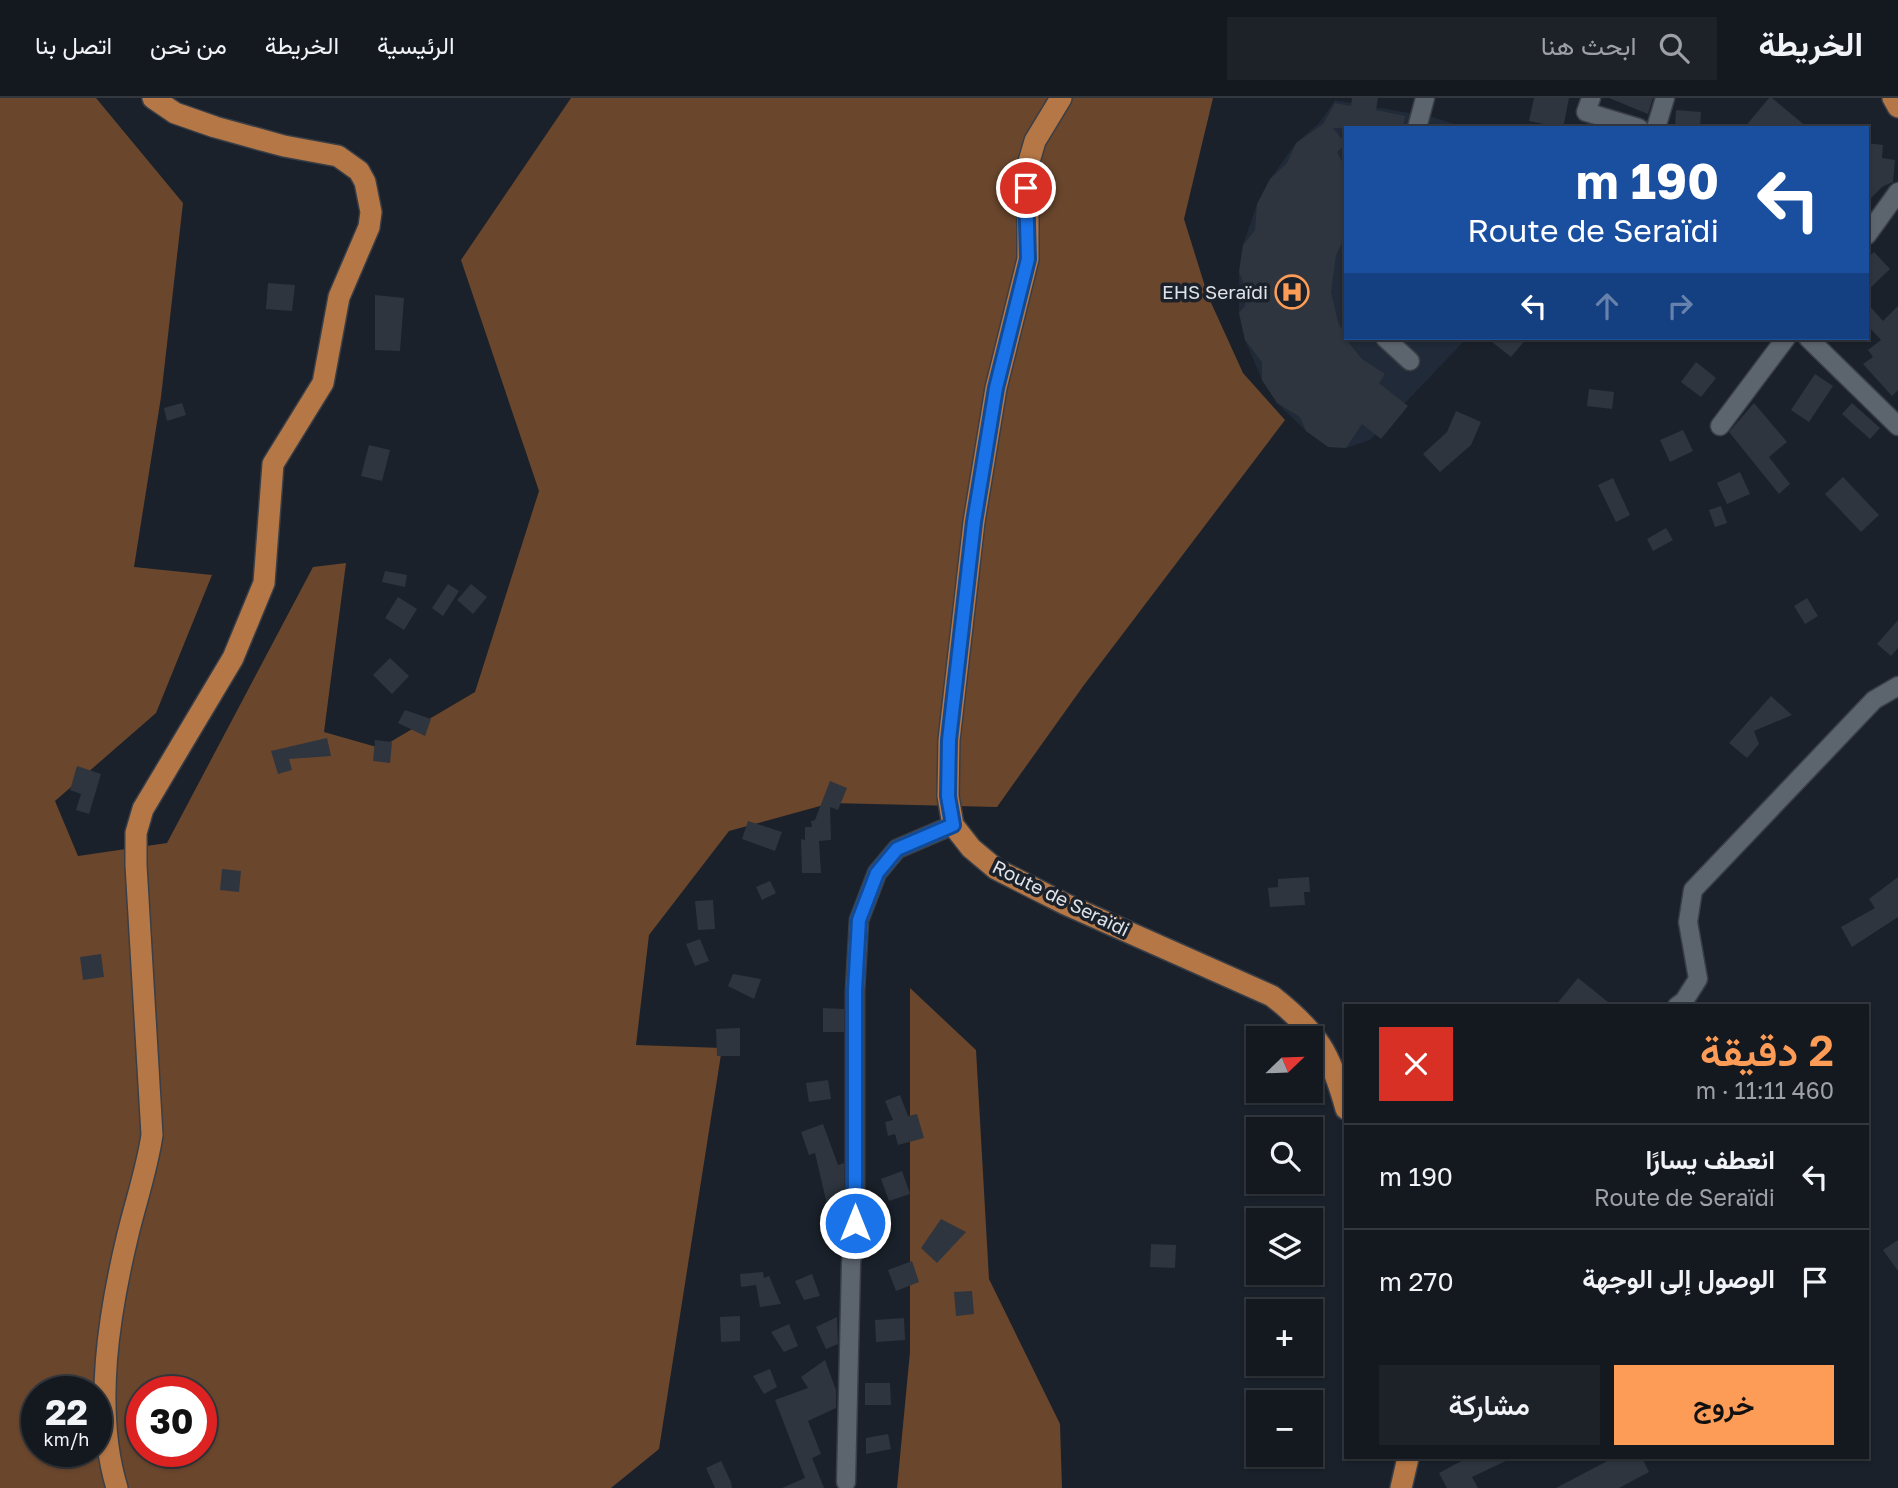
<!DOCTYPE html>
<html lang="ar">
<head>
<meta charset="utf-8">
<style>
  :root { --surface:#141920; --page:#1d2229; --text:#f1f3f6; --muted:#9da0a5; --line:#33383e; --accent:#fd9c56 }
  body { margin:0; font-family:"Golos Text",Vazirmatn,sans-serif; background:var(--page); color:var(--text); direction:rtl; height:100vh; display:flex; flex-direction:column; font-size:26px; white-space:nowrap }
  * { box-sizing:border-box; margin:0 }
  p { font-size:23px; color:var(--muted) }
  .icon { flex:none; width:38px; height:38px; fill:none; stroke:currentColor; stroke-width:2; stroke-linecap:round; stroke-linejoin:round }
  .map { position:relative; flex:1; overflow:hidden; direction:ltr }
  .panel { position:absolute; left:1344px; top:906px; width:525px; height:455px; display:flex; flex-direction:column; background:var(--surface); border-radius:0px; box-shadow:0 2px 5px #0004,0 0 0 2px var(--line); direction:rtl }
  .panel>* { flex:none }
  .guide { position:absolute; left:1344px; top:28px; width:525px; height:214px; border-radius:0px; box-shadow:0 2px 5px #0004,0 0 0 2px var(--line); direction:rtl; background:#1a4fa0; color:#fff; overflow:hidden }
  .needle { width:46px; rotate:67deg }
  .controls { position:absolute; left:1246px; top:928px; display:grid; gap:14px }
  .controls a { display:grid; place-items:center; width:77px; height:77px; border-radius:0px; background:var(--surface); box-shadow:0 2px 5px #0004,0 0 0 2px var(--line); font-size:35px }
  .speed { position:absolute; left:21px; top:1278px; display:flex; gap:14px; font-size:35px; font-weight:700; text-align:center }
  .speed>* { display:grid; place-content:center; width:91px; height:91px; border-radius:50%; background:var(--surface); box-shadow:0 2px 5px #0004,0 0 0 2px var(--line); line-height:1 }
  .speed small { font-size:18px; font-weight:400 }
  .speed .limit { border:10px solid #d22; background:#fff; color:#111 }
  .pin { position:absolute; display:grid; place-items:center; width:60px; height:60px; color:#fff; margin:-30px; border:4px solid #fff; border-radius:50%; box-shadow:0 2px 7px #0007 }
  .me { position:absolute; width:77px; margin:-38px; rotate:0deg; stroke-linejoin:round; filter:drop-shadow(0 0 5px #0008) }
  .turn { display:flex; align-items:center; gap:24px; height:147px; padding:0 35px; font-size:32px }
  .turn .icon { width:91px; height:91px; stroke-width:2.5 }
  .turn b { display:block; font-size:49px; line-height:60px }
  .lanes { display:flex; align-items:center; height:66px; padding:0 35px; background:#0003; justify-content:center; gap:35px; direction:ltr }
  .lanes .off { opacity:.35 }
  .round { display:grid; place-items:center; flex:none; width:74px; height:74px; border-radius:0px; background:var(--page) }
  .overview { display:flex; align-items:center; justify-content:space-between; height:119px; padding:0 35px }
  h1 { font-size:42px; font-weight:600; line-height:52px; color:var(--accent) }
  .cta { display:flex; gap:14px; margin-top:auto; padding:14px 35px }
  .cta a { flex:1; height:80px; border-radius:0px; background:var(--accent); color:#111; font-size:28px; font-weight:600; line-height:80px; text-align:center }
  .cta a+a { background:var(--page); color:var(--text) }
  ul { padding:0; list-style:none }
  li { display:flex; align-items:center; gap:21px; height:105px; padding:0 35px; border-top:2px solid var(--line) }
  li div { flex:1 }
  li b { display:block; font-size:26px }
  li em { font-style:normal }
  header { display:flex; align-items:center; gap:42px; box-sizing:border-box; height:98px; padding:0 35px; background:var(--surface); border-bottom:2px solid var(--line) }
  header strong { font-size:33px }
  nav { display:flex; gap:38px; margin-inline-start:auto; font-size:24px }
  .search { width:490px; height:63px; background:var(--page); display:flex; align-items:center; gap:18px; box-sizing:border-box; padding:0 24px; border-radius:0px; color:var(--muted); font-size:26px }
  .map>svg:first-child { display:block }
  .built { fill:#202a38 }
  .forest { fill:#6a462d; fill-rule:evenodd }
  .building { fill:#2e353e }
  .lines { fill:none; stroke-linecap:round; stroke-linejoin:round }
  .minor-casing { stroke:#3a3e46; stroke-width:21 }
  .major-casing { stroke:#3a3e46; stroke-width:24 }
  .minor { stroke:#5c646e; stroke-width:18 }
  .major { stroke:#b57745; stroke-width:21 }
  .route-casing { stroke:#114b97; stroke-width:18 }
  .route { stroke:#1a73e8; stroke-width:12 }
  .labels { text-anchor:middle; stroke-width:7; stroke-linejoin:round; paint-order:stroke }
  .poi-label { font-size:19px; fill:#e0e4ea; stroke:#1a212a; text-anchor:end }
  .street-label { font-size:19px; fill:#e0e4ea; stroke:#1a212a }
</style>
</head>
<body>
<header>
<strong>الخريطة</strong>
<div class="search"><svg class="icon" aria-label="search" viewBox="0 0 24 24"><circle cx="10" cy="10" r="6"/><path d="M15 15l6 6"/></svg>ابحث هنا</div>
<nav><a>الرئيسية</a><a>الخريطة</a><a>من نحن</a><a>اتصل بنا</a></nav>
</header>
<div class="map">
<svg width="1898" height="1390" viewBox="0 0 1898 1390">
  <rect width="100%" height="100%" fill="#1a212a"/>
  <polygon class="built" points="1335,2 1432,19 1467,30 1346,30 1346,240 1467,240 1370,342 1346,350 1329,349 1306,333 1277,305 1262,282 1245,242 1239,215 1239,174 1243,147 1257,106 1270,81 1296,45 1319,25"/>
  <g class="forest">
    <path d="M0,0H96L183,105L161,299L134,469L212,477L156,615L55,703L78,758L167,745L313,469L346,465L324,634L380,650L475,594L539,393L461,162L571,0H1213L1184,121L1208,198L1243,275L1285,322L1084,587L997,709L831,705L729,733L649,837L636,947L722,950L659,1351L611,1390H0ZM37,1293H96V1353H37ZM142,1293H201V1353H142Z"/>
    <polygon points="910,890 976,952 989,1181 1060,1326 1062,1390 897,1390 910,1254"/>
  </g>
  <g class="building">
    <polygon points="1352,0 1378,0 1376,12 1405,18 1403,30 1333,30 1346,46 1337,54 1346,71 1346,137 1336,157 1331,194 1338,224 1349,245 1362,261 1385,276 1379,285 1408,308 1381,341 1362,326 1346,350 1328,349 1306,333 1300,319 1277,305 1262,282 1262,264 1245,242 1239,215 1245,208 1246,191 1239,174 1243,147 1255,132 1257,106 1270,81 1287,65 1296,45 1323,26 1335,5 1351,8"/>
    <polygon points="1534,0 1569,0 1563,30 1529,23"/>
    <polygon points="1609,0 1653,0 1648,16"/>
    <polygon points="1769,0 1772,0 1808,30 1744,30"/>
    <polygon points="1676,12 1701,14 1700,30 1675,30"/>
    <polygon points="1867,45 1883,47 1882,60 1895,62 1893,84 1882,89 1867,104"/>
    <polygon points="1874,154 1890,171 1867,193 1867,161"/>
    <polygon points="268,185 295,187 292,213 266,211"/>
    <polygon points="375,197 404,200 400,253 375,252"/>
    <polygon points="1867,205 1883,223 1898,208 1898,292 1892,298 1863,266 1873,259 1868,252 1881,242 1867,227"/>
    <polygon points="1487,240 1527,240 1511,259"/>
    <polygon points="1696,264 1716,280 1701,299 1681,284"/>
    <polygon points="1815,276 1833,288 1809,324 1791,312"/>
    <polygon points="1589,291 1614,294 1612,311 1587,308"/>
    <polygon points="182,305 186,317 167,323 164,310"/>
    <polygon points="1754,305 1787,344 1769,359 1790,386 1779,396 1729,334"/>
    <polygon points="1852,305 1880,330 1870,341 1842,316"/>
    <polygon points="1456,313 1481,324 1471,347 1440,374 1423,356 1447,334"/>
    <polygon points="1683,332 1693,353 1670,364 1660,342"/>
    <polygon points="369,347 390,352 382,383 361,378"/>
    <polygon points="1740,374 1750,396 1727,406 1717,385"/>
    <polygon points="1843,379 1879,417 1861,434 1825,396"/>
    <polygon points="1613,380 1630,417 1616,424 1598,387"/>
    <polygon points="1721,408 1727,425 1715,429 1709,412"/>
    <polygon points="1666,430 1673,442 1653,453 1647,441"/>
    <polygon points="385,473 407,477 405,489 382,484"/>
    <polygon points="448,486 459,493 443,518 432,510"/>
    <polygon points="471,486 487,499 473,516 457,502"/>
    <polygon points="398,499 417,511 404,532 385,520"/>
    <polygon points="1807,500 1818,518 1805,526 1794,508"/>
    <polygon points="1898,522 1898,550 1891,558 1877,546"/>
    <polygon points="390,560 409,578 392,596 373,577"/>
    <polygon points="1771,598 1792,617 1754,633 1759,646 1747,660 1729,645"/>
    <polygon points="405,612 431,621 425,638 398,625"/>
    <polygon points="327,640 331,658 289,661 292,672 278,676 271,653"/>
    <polygon points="375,642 392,644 390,665 373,663"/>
    <polygon points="77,668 101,676 89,716 76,712 81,696 70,692"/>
    <polygon points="830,683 847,690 838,712 830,709 831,742 819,743 821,775 802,775 801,741 805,742 805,729 812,729 811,723 815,722"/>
    <polygon points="748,723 782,734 775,753 742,741"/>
    <polygon points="222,771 241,773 239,794 220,792"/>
    <polygon points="1309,779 1310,794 1304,794 1305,807 1270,809 1268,790 1278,789 1278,781"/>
    <polygon points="1898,779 1898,819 1852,849 1841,829 1875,810 1869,801"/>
    <polygon points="770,783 776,795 762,802 756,789"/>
    <polygon points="713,802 715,831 698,832 695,803"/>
    <polygon points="700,841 709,863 695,868 686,846"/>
    <polygon points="101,856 104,879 83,882 80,859"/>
    <polygon points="733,876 761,881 754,901 728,888"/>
    <polygon points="1578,880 1613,908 1555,908"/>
    <polygon points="823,910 844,911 844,934 823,934"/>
    <polygon points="740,930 740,958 717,958 716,931"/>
    <polygon points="828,982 831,1001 809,1004 806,985"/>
    <polygon points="900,997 908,1018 917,1016 924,1040 898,1047 895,1036 888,1038 885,1024 893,1022 885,1003"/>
    <polygon points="823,1026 838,1067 844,1065 844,1121 831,1124 815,1055 809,1057 801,1034"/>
    <polygon points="902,1073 910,1096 889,1103 881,1081"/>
    <polygon points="941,1121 966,1134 937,1165 921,1150"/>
    <polygon points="1898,1142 1898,1173 1883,1152"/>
    <polygon points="1151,1146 1176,1147 1175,1170 1150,1169"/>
    <polygon points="912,1163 919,1184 896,1193 888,1172"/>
    <polygon points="763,1174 764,1180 769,1178 781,1206 760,1209 756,1187 741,1189 740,1176"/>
    <polygon points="812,1176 820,1198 804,1202 795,1183"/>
    <polygon points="972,1193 974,1216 956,1218 954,1194"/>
    <polygon points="740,1218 740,1243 721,1244 720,1219"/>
    <polygon points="837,1219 838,1246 826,1251 816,1229"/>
    <polygon points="904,1220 905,1242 876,1244 875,1222"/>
    <polygon points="789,1226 798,1248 784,1254 771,1234"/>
    <polygon points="825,1262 836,1292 836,1310 808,1323 821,1356 812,1360 824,1390 782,1390 805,1380 775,1302 808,1290 801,1279"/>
    <polygon points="770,1271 777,1289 764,1296 753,1278"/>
    <polygon points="865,1285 890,1285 891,1307 865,1307"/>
    <polygon points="888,1336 891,1351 866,1356 866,1340"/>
    <polygon points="1467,1360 1512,1360 1472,1379 1478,1390 1447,1390 1439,1375"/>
    <polygon points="1613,1360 1642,1360 1649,1374 1619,1390 1556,1390"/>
    <polygon points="721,1363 731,1384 732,1390 715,1390 706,1370"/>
  </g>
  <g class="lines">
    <defs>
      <g id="minor">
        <polyline points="1591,0 1586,14 1639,30"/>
        <polyline points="1417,30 1425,0"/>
        <polyline points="1656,30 1665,0"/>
        <polyline points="1867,137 1898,94"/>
        <polyline points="1385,240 1410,263"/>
        <polyline points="1808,240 1898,328"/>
        <polyline points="1720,328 1786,240"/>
        <polyline points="1677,908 1684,903 1698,881 1688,824 1693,792 1874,602 1898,588"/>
        <polyline points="846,1384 851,1166 855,1125 855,893 859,822 877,775 897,751 953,727"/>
      </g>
      <g id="major">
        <path d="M1061,0L1035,43L1028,67V161L996,290L974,424L949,642L948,698L953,727L971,750L996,771L1065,806L1272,898C1318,934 1331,956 1346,1011"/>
        <polyline points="1893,0 1898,9"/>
        <path d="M117,1390C93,1311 109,1215 128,1136C136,1103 147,1071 152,1037L136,767V735L143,711L233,560L264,485L273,366L323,285L339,199L369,129L371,114L365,84L359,73L338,58L284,48L215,29L175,15L153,0"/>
        <polyline points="1401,1390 1408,1360"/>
      </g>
    </defs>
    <use href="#minor" class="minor-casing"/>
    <use href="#major" class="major-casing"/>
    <use href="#minor" class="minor"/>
    <use href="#major" class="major"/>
  </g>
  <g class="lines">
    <defs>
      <polyline id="route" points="855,1125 855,893 859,822 877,775 897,751 953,727 948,698 949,642 974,424 996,290 1028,161 1026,90"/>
    </defs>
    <use href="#route" class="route-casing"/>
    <use href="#route" class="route"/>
  </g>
  <defs>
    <symbol id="hospital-ring" viewBox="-11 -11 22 22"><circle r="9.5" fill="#1a212a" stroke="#fd9c56" stroke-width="1.5"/><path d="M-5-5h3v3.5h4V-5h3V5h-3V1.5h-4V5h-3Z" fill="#fd9c56"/></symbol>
  </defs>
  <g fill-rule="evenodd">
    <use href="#hospital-ring" x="1273" y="175" width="38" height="38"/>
  </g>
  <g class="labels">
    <g class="poi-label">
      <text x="1268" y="201">EHS Seraïdi</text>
    </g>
    <g class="street-label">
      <text transform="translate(1061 800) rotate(26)" y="7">Route de Seraïdi</text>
    </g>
  </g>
</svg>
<div class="controls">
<a><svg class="needle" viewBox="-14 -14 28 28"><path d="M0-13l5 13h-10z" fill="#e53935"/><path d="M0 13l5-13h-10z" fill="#9da0a5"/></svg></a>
<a><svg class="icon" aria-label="search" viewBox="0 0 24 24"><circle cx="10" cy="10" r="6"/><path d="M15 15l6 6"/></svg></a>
<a><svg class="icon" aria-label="layers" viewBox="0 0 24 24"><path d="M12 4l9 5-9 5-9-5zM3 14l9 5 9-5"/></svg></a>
<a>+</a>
<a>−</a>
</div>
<div class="speed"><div>22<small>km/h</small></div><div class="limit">30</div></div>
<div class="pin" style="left:1026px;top:90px;background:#d93025"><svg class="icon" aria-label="arrive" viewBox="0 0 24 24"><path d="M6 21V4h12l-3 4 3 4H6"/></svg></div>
<svg class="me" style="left:855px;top:1125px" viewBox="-20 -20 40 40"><circle r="17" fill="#1a73e8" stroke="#fff" stroke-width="3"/><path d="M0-11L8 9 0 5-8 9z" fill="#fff"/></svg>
<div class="guide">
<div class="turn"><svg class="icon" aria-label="left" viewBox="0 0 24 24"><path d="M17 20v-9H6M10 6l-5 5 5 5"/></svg><div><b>190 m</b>Route de Seraïdi</div></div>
<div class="lanes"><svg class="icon" aria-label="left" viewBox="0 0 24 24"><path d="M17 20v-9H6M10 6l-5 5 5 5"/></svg><svg class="icon off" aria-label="ahead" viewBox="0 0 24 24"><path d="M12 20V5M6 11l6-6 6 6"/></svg><svg class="icon off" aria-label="right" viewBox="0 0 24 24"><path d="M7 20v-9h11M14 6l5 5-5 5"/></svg></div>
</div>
<section class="panel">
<div class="overview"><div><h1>2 دقيقة</h1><p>460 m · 11:11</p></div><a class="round" style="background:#d93025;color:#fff"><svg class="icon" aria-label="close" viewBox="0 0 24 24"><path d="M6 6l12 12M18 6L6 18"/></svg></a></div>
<ul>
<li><svg class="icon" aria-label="left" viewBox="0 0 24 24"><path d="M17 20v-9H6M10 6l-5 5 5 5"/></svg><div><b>انعطف يسارًا</b><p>Route de Seraïdi</p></div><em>190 m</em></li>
<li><svg class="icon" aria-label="arrive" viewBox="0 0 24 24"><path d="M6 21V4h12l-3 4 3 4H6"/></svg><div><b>الوصول إلى الوجهة</b></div><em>270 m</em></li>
</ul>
<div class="cta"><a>خروج</a><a>مشاركة</a></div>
</section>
</div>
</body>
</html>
